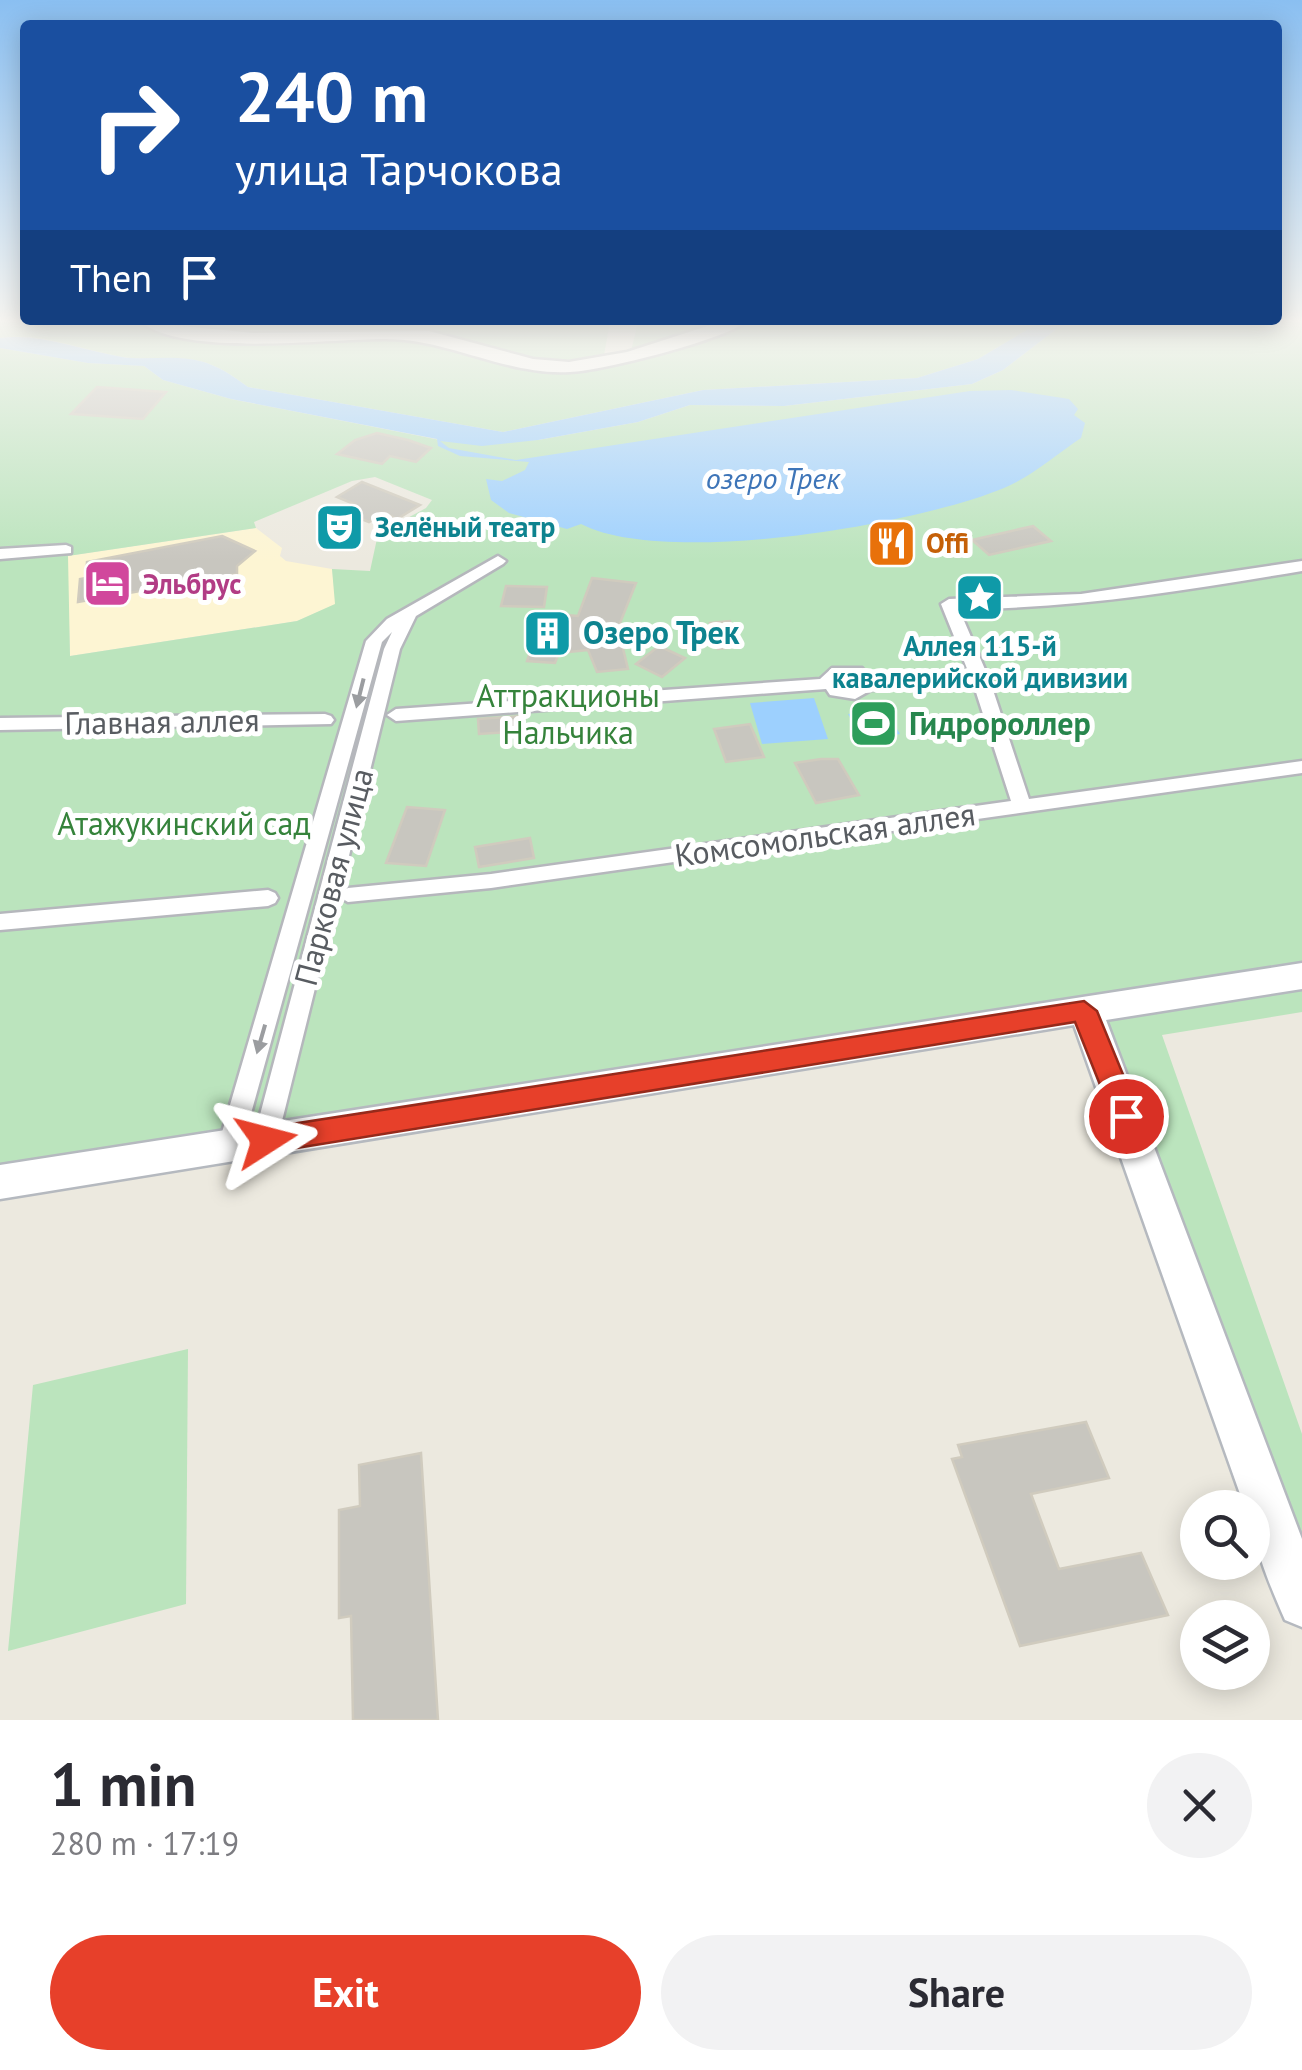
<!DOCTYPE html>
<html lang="en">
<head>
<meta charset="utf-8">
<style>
  :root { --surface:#fff; --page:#f2f2f3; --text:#2b2b33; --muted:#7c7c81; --accent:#e7402a }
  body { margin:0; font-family:"PT Sans",sans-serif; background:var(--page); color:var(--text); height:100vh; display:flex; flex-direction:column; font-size:38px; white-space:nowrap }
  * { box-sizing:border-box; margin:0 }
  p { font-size:32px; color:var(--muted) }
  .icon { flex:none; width:55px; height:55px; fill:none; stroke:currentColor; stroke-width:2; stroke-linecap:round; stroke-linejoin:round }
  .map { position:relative; height:1720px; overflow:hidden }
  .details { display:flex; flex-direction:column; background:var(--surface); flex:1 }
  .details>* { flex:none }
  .top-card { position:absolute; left:20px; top:20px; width:1262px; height:305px; border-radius:10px; box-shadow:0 5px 25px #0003; background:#1a4fa0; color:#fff; overflow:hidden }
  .controls { position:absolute; left:1180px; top:1490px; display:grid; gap:20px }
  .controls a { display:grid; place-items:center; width:90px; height:90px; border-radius:50%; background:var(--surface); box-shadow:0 5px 25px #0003; font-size:50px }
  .pin { position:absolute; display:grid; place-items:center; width:85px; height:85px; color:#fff; margin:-42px; border:5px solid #fff; border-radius:50%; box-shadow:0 2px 10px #0007 }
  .me { position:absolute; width:110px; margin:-55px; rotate:81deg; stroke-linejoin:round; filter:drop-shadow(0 0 8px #0008) }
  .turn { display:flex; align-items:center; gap:35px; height:210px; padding:0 50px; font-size:45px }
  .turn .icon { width:130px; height:130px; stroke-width:2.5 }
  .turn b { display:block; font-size:70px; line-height:85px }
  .then { display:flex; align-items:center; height:95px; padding:0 50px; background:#0003; gap:20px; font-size:38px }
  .round { display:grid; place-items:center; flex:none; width:105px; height:105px; border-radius:52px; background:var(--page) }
  .summary { display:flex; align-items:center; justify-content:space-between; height:170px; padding:0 50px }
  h1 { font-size:60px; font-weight:700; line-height:75px }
  .primary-button { display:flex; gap:20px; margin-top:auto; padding:20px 50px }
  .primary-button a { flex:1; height:115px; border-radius:60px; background:var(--accent); color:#fff; font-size:40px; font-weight:700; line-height:115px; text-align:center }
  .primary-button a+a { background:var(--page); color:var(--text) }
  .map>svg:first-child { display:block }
  .commercial { fill:#fdf5d3 }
  .green { fill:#bbe4bd; fill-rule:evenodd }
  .water { fill:#9dd0fe }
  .building { fill:#c8c6bf; stroke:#d0cbbe; stroke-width:2.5 }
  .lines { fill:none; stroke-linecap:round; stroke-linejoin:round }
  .street-casing { stroke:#b5b7bc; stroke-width:5 }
  .secondary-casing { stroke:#b5b9bf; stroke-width:5 }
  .street { fill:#fff; fill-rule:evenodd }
  .secondary { fill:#fff; fill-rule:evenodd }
  .oneway { fill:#9b9da0 }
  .route { fill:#e7402a; stroke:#962a1b; stroke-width:2.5 }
  .labels { text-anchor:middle; stroke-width:10; stroke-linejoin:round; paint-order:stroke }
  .far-culture-label { font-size:28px; font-weight:bold; fill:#0d838f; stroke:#fff; text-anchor:start }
  .far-food-label { font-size:28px; font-weight:bold; fill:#c56008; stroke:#fff; text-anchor:start }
  .far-hotel-label { font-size:28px; font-weight:bold; fill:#b23c85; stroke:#fff; text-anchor:start }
  .far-water-label { font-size:30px; font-style:italic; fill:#3e75b8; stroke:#fff }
  .culture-label { font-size:32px; font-weight:bold; fill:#0d838f; stroke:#fff; text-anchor:start }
  .park-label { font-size:32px; fill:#35833b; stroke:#fff }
  .street-label { font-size:32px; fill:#585c61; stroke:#fff }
  .leisure-label { font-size:32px; font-weight:bold; fill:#27864d; stroke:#fff; text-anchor:start }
</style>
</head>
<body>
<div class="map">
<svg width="1302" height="1720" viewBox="0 0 1302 1720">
  <rect width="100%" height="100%" fill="#ece9df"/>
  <polygon class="commercial" points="256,528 282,548 280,556 286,561 332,569 336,604 297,621 70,656 67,556"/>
  <g class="green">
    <path d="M0,322H610L604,355L631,351L638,322H1040L978,359L917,378L703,390L503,432L248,387C233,376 219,366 200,361C174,355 148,361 122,357C82,350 39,332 0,338Z"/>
    <path d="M1076,322H1302V1012L1162,1035L1302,1434V1603L1084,1011L0,1182V348L88,363L144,366L163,380L231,399L420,436L450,442L538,440L638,422L690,405L784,406L972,384L1003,370L1058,328ZM375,477L432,500L426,508L378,534L370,571L332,569L335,604L297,621L70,656L68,556L256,528L254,522L352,481Z"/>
    <polygon points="188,1349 186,1604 8,1651 33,1385"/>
  </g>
  <g class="water">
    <path d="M1040,322H1076L1058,328L1003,370L972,384L784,406L690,405L638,422L538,440L482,446L440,441L449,448L516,460L970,391L1011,390L1069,399L1078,409L1074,415L1085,423L1081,438C1057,454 1031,477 1004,488C912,526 664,567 581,524L567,529L509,513L491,500L486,479L502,481L525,470L529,462L460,456L438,446L437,439L231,399L163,380L144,366L88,363L0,348V338C41,333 81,350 122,357C148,361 174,354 200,361C219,366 233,376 248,387L503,432L703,390L917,378L978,359Z"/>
    <polygon points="814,698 828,739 762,744 750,703"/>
    <polygon points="885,709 900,734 862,740 848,714"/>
  </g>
  <g class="building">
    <polygon points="97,387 166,392 143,419 71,414"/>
    <polygon points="377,433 408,440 431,448 416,462 390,456 382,464 337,454 355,440"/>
    <polygon points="362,482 420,505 397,519 384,513 369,522 341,511 354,504 337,497"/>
    <polygon points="1033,526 1051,541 989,555 972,540"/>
    <polygon points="222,536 255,551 237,566 237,574 78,602 80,579 86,578 87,562"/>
    <polygon points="592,578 636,583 618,628 628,669 597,672 588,650 559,653 555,663 527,661 543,613 578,616"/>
    <polygon points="506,586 547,587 544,607 501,606"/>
    <polygon points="730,621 738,647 718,649 710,623"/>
    <polygon points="659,646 685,658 662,677 636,664"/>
    <polygon points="522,716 523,731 479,734 478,719"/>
    <polygon points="750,724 764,757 726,762 714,729"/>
    <polygon points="821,759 838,759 859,795 816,803 795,763"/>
    <polygon points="407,807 445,810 426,866 386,863"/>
    <polygon points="530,838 534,858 479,867 475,847"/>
    <polygon points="1086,1422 1109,1478 1031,1494 1059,1569 1141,1553 1168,1615 1020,1646 952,1459 962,1457 958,1445"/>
    <polygon points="421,1453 438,1720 353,1720 351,1616 339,1618 339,1510 360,1506 359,1465"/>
  </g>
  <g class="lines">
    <defs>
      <g id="street">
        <polygon points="66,545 71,547 71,553 0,559 0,549"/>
        <path d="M498,556L506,561L503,564L416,616L400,649L340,892L348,888L491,874L1011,801L974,686L871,690L855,699L830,695L826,689L396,721L387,715L396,709L820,679L832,668H862L872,680L970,676L941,604L949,599L1081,594L1302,561V571C1188,590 1075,609 959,609L990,681L1029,799L1302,761V773L491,888L348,902L338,896L277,1141L274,1149L265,1152L256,1149L253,1141L384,649L392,632L382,642L242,1146L239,1154L230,1157L221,1154L218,1146L366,641L387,619ZM842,677H851L857,684L852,688L842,687L837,681Z"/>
        <polygon points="325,714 331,716 334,720 331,724 0,730 0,718"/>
        <polygon points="268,890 275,893 278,898 275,903 268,906 0,930 0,914"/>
      </g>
      <g id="secondary">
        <path d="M141,322L253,333L429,331L533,359L569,362L627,352L720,322H746C723,340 602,371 570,372C506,376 448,338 383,339C326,339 185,357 141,322Z"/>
        <path d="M1302,963V989L1106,1020L1302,1539V1627L1285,1620C1270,1585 1252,1546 1252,1508H1245L1074,1025L0,1199V1165Z"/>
      </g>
    </defs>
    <use href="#street" class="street-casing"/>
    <use href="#secondary" class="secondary-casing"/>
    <use href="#street" class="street"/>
    <use href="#secondary" class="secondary"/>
  </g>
  <defs><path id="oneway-solid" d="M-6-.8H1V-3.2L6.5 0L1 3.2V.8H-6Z" transform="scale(2.5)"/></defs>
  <g class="oneway">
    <use href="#oneway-solid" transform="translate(360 693) rotate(104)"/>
    <use href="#oneway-solid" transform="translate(261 1039) rotate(106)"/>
  </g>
  <linearGradient id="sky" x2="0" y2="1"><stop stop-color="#8abff1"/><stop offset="0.57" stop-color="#f6f5f1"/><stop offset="1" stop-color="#f6f5f1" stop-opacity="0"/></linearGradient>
  <rect width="1302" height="562" fill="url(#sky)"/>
  <polygon class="route" points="1084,1001 1097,1011 1140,1116 1136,1125 1116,1125 1075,1022 266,1153 256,1149 252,1140 256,1132 266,1128"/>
  <defs>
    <symbol id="theatre-square" viewBox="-11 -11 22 22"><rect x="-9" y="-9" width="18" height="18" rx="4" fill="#0f9aa8" stroke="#fff"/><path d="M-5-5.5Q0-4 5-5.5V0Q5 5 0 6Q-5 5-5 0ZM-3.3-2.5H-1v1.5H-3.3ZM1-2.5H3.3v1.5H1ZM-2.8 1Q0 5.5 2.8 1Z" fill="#fff"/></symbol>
    <symbol id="restaurant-square" viewBox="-11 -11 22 22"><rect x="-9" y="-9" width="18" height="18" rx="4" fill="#e8710a" stroke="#fff"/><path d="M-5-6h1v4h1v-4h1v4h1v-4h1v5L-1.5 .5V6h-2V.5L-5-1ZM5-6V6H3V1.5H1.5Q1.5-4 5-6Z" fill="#fff"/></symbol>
    <symbol id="hotel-square" viewBox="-11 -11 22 22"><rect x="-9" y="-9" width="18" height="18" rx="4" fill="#d1479c" stroke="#fff"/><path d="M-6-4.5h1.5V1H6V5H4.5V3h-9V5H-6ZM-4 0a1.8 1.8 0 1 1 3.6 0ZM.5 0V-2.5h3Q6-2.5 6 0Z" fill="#fff"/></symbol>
    <symbol id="sight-square" viewBox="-11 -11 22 22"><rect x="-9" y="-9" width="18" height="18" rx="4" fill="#0f9aa8" stroke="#fff"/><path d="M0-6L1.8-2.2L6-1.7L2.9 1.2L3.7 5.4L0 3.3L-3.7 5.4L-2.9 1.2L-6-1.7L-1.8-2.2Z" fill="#fff"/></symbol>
    <symbol id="building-square" viewBox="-11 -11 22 22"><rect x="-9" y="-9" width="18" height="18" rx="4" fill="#0f9aa8" stroke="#fff"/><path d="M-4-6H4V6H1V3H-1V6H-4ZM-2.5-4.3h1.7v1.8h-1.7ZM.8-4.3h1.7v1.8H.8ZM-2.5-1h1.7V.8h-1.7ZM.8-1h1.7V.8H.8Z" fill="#fff"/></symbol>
    <symbol id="stadium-square" viewBox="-11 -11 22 22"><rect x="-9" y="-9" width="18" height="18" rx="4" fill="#2e9e5b" stroke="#fff"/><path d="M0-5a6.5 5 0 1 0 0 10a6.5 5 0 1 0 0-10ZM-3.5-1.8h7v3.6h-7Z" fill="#fff"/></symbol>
  </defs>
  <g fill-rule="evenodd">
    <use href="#theatre-square" x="312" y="500" width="55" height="55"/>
    <use href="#restaurant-square" x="864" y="516" width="55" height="55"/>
    <use href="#hotel-square" x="80" y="556" width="55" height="55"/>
    <use href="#sight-square" x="952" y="570" width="55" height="55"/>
    <use href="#building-square" x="520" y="606" width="55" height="55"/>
    <use href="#stadium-square" x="846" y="696" width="55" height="55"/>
  </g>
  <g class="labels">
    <g class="far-culture-label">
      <text x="375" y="537">Зелёный театр</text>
      <text x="980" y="656" text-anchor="middle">Аллея 115-й<tspan x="980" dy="32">кавалерийской дивизии</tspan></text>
    </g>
    <g class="far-food-label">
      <text x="926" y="553">Offi</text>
    </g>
    <g class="far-hotel-label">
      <text x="143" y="594">Эльбрус</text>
    </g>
    <g class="far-water-label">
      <text x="773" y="489">озеро Трек</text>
    </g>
    <g class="culture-label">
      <text x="583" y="644">Озеро Трек</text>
    </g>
    <g class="park-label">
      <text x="568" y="707">Аттракционы<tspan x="568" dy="37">Нальчика</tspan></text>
      <text x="184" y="835">Атажукинский сад</text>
    </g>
    <g class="street-label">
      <text transform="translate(162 722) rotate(-1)" y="11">Главная аллея</text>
      <text transform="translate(825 835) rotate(-8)" y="11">Комсомольская аллея</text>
      <text transform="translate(334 877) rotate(-75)" y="11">Парковая улица</text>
    </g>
    <g class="leisure-label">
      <text x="909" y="735">Гидророллер</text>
    </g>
  </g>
</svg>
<div class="controls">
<a><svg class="icon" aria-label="search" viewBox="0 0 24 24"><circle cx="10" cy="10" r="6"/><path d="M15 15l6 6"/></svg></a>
<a><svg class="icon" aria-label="layers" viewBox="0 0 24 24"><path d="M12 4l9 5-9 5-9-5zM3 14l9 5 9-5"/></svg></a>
</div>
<div class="pin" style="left:1126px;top:1116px;background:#d93025"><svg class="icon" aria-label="arrive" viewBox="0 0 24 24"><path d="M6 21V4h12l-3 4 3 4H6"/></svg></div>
<svg class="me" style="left:266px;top:1140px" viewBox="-20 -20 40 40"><path d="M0-17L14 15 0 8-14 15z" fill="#e7402a" stroke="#fff" stroke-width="4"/></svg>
<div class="top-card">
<div class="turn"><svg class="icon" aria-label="right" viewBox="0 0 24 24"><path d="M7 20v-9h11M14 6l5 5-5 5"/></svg><div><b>240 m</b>улица Тарчокова</div></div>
<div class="then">Then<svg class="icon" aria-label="arrive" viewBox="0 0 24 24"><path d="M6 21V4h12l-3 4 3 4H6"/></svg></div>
</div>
</div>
<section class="details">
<div class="summary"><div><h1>1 min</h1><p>280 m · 17:19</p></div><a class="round"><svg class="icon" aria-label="close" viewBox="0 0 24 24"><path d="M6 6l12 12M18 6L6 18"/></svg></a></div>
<div class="primary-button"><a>Exit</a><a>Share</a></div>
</section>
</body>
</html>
